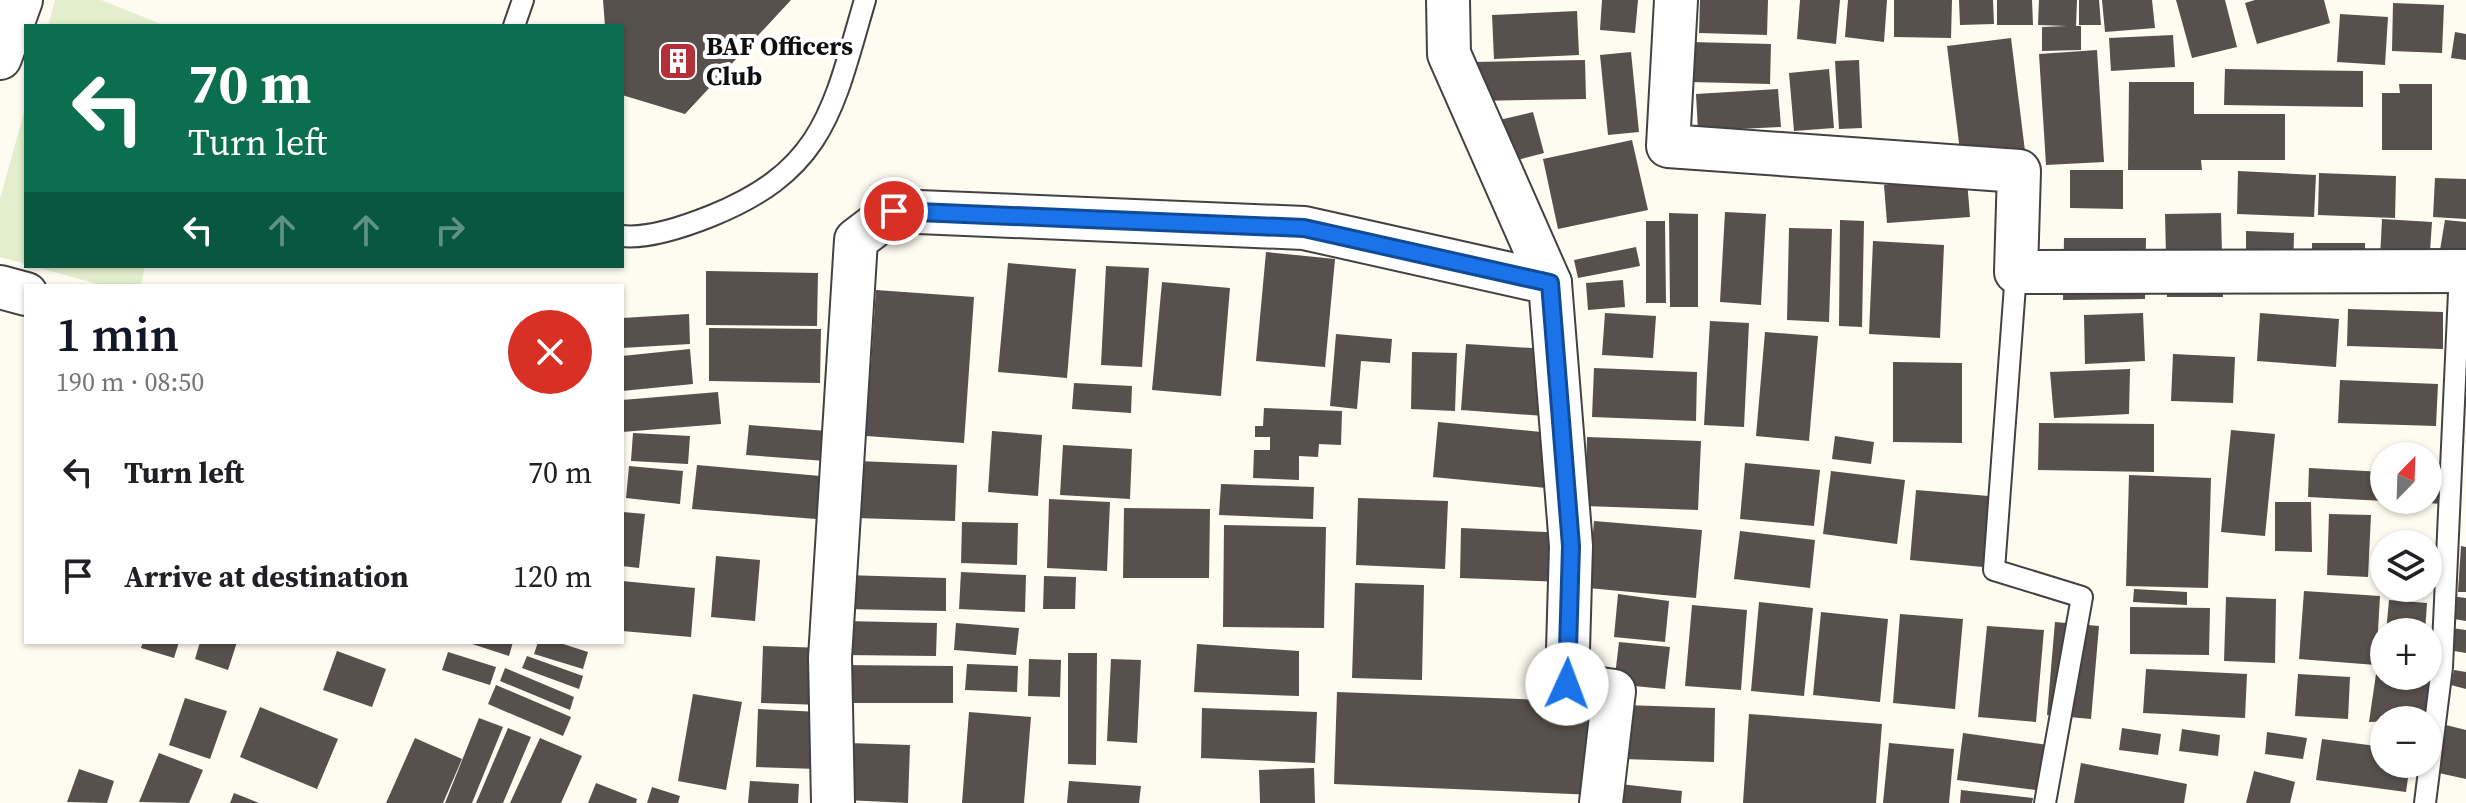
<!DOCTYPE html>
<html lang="en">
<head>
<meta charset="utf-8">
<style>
  :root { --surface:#fff; --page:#f2f2f2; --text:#202124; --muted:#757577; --accent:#111827 }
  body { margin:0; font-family:"Source Serif 4",serif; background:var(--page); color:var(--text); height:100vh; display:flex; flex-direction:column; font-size:30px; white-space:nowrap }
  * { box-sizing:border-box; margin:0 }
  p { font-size:26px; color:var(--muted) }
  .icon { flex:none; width:44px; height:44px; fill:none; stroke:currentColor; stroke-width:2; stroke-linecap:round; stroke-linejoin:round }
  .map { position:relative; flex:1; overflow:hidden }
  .side { position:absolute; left:24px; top:284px; width:600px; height:360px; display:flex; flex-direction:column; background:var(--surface); border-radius:0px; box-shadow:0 2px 6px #0004 }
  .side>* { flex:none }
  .guide { position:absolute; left:24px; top:24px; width:600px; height:244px; border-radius:0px; box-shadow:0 2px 6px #0004; background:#0b6e4f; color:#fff; overflow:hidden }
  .needle { width:52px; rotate:23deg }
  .controls { position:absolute; left:2370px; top:442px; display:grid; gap:16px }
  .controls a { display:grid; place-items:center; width:72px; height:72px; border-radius:50%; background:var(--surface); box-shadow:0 2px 6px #0004; font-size:40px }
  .pin { position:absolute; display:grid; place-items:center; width:68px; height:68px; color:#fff; margin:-34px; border:4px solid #fff; border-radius:50%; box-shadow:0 2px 8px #0007 }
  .me { position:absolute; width:88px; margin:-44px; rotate:2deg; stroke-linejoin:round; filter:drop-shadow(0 0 6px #0008) }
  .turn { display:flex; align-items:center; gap:28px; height:168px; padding:0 32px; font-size:36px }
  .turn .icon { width:104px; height:104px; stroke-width:2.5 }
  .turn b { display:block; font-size:56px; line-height:68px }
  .lanes { display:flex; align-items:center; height:76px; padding:0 32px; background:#0003; justify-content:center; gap:40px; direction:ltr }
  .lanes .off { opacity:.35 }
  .round { display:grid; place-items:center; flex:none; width:84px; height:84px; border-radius:42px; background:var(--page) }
  .headline { display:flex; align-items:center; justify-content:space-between; height:136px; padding:0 32px }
  h1 { font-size:48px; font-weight:600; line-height:60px; color:var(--accent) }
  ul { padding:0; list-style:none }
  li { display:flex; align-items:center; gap:24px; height:104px; padding:0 32px }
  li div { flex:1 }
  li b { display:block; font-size:30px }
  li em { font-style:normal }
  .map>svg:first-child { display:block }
  .pitch { fill:#e3eece }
  .building { fill:#57504c }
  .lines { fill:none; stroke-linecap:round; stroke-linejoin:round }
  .service-casing { stroke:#424242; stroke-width:24 }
  .minor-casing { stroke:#424242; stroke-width:46 }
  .service { stroke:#fff; stroke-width:20 }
  .minor { stroke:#fff; stroke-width:42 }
  .route-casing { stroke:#114b97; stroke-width:20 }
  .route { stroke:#1a73e8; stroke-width:14 }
  .labels { text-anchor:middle; stroke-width:8; stroke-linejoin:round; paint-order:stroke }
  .poi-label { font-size:26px; font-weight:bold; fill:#0f0f0f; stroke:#fff; text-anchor:start }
</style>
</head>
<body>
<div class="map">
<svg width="2466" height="803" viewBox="0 0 2466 803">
  <rect width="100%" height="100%" fill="#fefbf1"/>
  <g class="pitch">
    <polygon points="55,0 101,0 166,26 48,26"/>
    <polygon points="26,105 26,264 0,257 0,199"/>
    <polygon points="33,266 145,266 141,286 104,286"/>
  </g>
  <g class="building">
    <polygon points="603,0 791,0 685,114 622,95 622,26 605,26"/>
    <polygon points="1602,0 1638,0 1635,33 1600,30"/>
    <polygon points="1700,0 1768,0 1767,35 1699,33"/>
    <polygon points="1800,0 1840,0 1836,44 1797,39"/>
    <polygon points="1848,0 1887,0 1884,42 1845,37"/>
    <polygon points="1894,0 1952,0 1951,38 1894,37"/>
    <polygon points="1959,0 1993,0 1994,24 1960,25"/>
    <polygon points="1997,0 2032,0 2033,25 1997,25"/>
    <polygon points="2039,0 2077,0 2076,26 2081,26 2081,50 2042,51 2042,27 2067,26 2038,25"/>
    <polygon points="2079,0 2099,0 2101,25 2079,25"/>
    <polygon points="2102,0 2152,0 2155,28 2105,32"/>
    <polygon points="2176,0 2225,0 2237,47 2192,58"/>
    <polygon points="2255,0 2324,0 2330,23 2257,44 2245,3"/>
    <polygon points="2393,3 2444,5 2442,53 2392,51"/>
    <polygon points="1577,11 1579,55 1494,59 1492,15"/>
    <polygon points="2340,14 2388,17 2385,65 2337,62"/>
    <polygon points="2455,32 2466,34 2466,60 2451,58"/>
    <polygon points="2173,35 2175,67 2111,71 2109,38"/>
    <polygon points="2011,38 2025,151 1961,159 1947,46"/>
    <polygon points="1690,42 1771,44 1770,84 1690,82"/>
    <polygon points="2097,50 2104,162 2046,165 2039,54"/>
    <polygon points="1631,52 1639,132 1608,135 1600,55"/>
    <polygon points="1585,60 1586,99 1474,101 1473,62"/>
    <polygon points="1859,60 1862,128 1839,129 1835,61"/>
    <polygon points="1829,69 1834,128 1794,131 1789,73"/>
    <polygon points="2225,69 2363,71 2363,107 2224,105"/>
    <polygon points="2129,82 2194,82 2194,114 2285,114 2285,160 2201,160 2202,170 2128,170"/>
    <polygon points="2399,84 2432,84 2432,150 2382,150 2382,93 2400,93"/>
    <polygon points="1778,89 1781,127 1698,131 1696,94"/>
    <polygon points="1533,112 1544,153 1506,163 1495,121"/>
    <polygon points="1632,140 1648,210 1558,229 1543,159"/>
    <polygon points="2070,170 2123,170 2123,209 2070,208"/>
    <polygon points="2238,171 2316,175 2314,217 2237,214"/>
    <polygon points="2319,173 2396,176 2395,218 2318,215"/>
    <polygon points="2435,178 2466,179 2466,219 2433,217"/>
    <polygon points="1967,180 1970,217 1887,223 1884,185"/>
    <polygon points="1725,212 1766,214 1761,305 1720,302"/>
    <polygon points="1669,213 1698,214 1698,307 1670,307"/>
    <polygon points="2221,213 2223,297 2167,297 2165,214"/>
    <polygon points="2382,219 2432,222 2428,281 2379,279"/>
    <polygon points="1840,220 1864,221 1862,327 1839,326"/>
    <polygon points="2445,220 2466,222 2466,263 2438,262"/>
    <polygon points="1646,221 1665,221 1666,303 1646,303"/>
    <polygon points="1789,228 1832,229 1829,322 1787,320"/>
    <polygon points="2246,231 2294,233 2293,279 2246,278"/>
    <polygon points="2064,238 2146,238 2145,299 2063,300"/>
    <polygon points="1873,241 1944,245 1940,338 1869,334"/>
    <rect x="2312" y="243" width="53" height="38"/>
    <polygon points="1636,247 1640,266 1578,278 1574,260"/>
    <polygon points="1266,252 1335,259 1325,367 1256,361"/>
    <polygon points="1008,263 1076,269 1067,378 998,372"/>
    <polygon points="1106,266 1149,268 1142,367 1101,365"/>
    <polygon points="706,271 818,273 817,326 706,325"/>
    <polygon points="1623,280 1625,307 1588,310 1586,283"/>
    <polygon points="1162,282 1230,288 1221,396 1152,390"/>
    <polygon points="876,290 974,297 964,443 866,436"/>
    <polygon points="2348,309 2443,312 2443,349 2347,346"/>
    <polygon points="1605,313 1656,316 1653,358 1602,355"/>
    <polygon points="2143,313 2145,361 2085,364 2084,315"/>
    <polygon points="2260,313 2339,319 2336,367 2257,361"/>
    <polygon points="689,314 690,344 622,348 622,318"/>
    <polygon points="1710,321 1749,323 1744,427 1704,425"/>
    <polygon points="709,328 821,329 820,383 709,381"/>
    <polygon points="1765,332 1818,336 1809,441 1756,436"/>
    <polygon points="1336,334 1392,339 1390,363 1361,361 1357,409 1330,406"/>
    <polygon points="1466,344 1548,349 1544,416 1461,410"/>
    <polygon points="690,349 693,384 622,391 622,356"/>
    <polygon points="1412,352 1457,353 1455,411 1411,409"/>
    <polygon points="2173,354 2235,357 2233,403 2171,401"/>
    <polygon points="1893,362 1962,363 1962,443 1893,442"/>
    <polygon points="1594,368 1697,372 1696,421 1592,417"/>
    <polygon points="2130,369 2129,414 2054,418 2050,372"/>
    <polygon points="2340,380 2438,384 2436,426 2338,423"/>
    <polygon points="1074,383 1132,386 1131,413 1072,409"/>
    <polygon points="718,392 721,424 622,432 622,400"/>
    <polygon points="1264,408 1342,411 1341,445 1319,444 1318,457 1299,456 1299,480 1253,478 1254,450 1270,450 1270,437 1255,437 1255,426 1263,426"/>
    <polygon points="1438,422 1551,433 1546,488 1433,477"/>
    <polygon points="2039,423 2154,424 2154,472 2038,470"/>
    <polygon points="749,425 841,432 839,462 746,455"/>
    <polygon points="2231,430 2275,434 2265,536 2221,532"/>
    <polygon points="992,431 1042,435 1038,496 988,492"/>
    <polygon points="633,433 690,436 688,464 631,461"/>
    <polygon points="1835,436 1874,442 1871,464 1832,459"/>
    <polygon points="1587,437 1701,441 1698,510 1585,506"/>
    <polygon points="1063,445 1132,449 1130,499 1060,495"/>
    <polygon points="857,461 957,465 955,521 855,518"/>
    <polygon points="1745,463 1820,470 1814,526 1740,519"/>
    <polygon points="697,465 820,476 816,519 692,509"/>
    <polygon points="629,466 683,471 680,504 626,498"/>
    <polygon points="2309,468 2384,472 2384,501 2308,497"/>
    <polygon points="1831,471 1905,480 1897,544 1823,534"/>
    <polygon points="2428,474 2443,475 2441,504 2416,502 2428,500"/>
    <polygon points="2129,475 2211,478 2208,588 2126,586"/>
    <polygon points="1221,484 1314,487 1313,519 1219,515"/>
    <polygon points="1916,490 1989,496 1983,567 1910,560"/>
    <polygon points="1358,498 1448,501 1445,569 1356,565"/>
    <polygon points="1049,499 1110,502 1107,571 1047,568"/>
    <polygon points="2275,502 2311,502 2312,552 2275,551"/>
    <polygon points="1124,508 1210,509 1209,578 1123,578"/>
    <polygon points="623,512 645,514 639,568 622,566"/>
    <polygon points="2329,514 2371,515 2368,577 2327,575"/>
    <polygon points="1594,521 1702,530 1696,598 1588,588"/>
    <polygon points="962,522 1018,523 1017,565 961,563"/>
    <polygon points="1224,525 1326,527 1324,628 1223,627"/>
    <polygon points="1461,528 1566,533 1564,582 1460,578"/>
    <polygon points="1740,531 1815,540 1810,588 1734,579"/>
    <polygon points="2461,546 2466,547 2466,592 2458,592"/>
    <polygon points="716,556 760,560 755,621 711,617"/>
    <polygon points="961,572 1026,575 1025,612 959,609"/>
    <polygon points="844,575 946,578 946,611 844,609"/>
    <polygon points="1044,576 1076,577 1075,609 1043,609"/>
    <polygon points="622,581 695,588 691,637 622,631"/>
    <polygon points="1355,583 1424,585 1422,680 1352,678"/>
    <polygon points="2134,589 2187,592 2187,605 2133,602"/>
    <polygon points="2304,591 2380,596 2376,665 2299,659"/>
    <polygon points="1618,594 1669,601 1665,642 1614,637"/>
    <polygon points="2451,596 2466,598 2466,621 2448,618"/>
    <polygon points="2226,597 2276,599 2275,663 2224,661"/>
    <polygon points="2389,600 2427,603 2425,632 2386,632"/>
    <polygon points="1759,602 1813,608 1804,696 1751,691"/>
    <polygon points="1692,605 1747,610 1741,690 1685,686"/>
    <polygon points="2130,607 2210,608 2209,655 2130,654"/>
    <polygon points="1821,612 1888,619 1880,702 1813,695"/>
    <polygon points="1900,614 1963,619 1955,709 1893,703"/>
    <polygon points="844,621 937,623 936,656 844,655"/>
    <polygon points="2055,622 2099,626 2091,719 2047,715"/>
    <polygon points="956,623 1019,628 1016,655 954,650"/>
    <polygon points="1987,626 2044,630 2036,722 1978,717"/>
    <polygon points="2451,628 2466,630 2466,653 2448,650"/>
    <polygon points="143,642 179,642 174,658 141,648"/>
    <polygon points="200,642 237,642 228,670 195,659"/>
    <polygon points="466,642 513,642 509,656"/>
    <polygon points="538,642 557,642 588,652 583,669 534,654"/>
    <polygon points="1619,642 1670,647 1665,689 1614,684"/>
    <polygon points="1197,644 1299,651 1299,696 1194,692"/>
    <polygon points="763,646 825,648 822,705 761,703"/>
    <polygon points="337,651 386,669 372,707 323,690"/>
    <polygon points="448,652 496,667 490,685 442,670"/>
    <polygon points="1068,653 1097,653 1096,765 1068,764"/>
    <polygon points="527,656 583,676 579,689 522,668"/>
    <polygon points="1029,659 1061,660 1060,697 1028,696"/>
    <polygon points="1111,659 1141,660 1137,743 1107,741"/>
    <polygon points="967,664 1018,666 1017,692 965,690"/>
    <polygon points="842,665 953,666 953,703 842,703"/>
    <polygon points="505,668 574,697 570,710 500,681"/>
    <polygon points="2146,669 2247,674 2245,718 2143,713"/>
    <polygon points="2454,670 2466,672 2466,689 2451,685"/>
    <polygon points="2298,674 2350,677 2348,719 2295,716"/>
    <polygon points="2376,674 2430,682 2425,720 2369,722"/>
    <polygon points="496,685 571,717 563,736 488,704"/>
    <polygon points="1337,692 1599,702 1595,795 1334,784"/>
    <polygon points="693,694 742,702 726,790 678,781"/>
    <polygon points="185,698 227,711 210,759 169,745"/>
    <polygon points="1624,705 1715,708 1714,762 1623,759"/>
    <polygon points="260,707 338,739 317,789 240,757"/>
    <polygon points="1202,708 1317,712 1315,763 1201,758"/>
    <polygon points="758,709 820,712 818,769 756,767"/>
    <polygon points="969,712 1031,717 1024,803 962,803"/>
    <polygon points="1749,714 1882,724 1876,803 1743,803"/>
    <polygon points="479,718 503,727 472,803 445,803"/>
    <polygon points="2446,725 2466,730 2466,779 2434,772"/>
    <polygon points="508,728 531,737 503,803 476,803"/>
    <polygon points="2122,728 2161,734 2158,755 2119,750"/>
    <polygon points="2182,729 2220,735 2218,756 2179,751"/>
    <polygon points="2267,732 2307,738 2303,759 2265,754"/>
    <polygon points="1963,733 2048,745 2043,791 1957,780"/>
    <polygon points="415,738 462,759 443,803 386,803"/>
    <polygon points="540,738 582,756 561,803 510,803"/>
    <polygon points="2322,739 2384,747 2384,764 2410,764 2406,792 2316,780"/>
    <polygon points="848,743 910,745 908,803 846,800"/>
    <polygon points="1889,743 1954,749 1949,803 1883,803"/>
    <polygon points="159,753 203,770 189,803 139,802"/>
    <polygon points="2081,763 2187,784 2184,803 2074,803"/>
    <polygon points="1314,768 1315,803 1260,803 1259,770"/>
    <polygon points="79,769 114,781 107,803 67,802"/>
    <polygon points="2254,771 2295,782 2290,803 2246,803"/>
    <polygon points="750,781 799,784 798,803 748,803"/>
    <polygon points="1069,781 1141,786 1139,803 1067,803"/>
    <polygon points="596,783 637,799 636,803 588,803"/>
    <polygon points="1620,784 1682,791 1681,803 1617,803"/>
    <polygon points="652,787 680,796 678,803 647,803"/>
    <polygon points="1961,790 2033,798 2032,803 1960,803"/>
    <polygon points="234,793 259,803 230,803"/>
  </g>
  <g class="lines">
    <defs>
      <g id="service">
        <polyline points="514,26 523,0"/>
        <path d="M622,236C649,239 686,226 711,216C825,170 833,109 865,0"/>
        <polyline points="2016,272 1994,570 2082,597 2045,803"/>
        <polyline points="2425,803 2442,667 2460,270"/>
      </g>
      <g id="minor">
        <polyline points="1448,0 1449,54 1550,283"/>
        <polyline points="1676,0 1668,146 2019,171 2016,272 2466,271"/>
        <polyline points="0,58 21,0"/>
        <polyline points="0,287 26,294"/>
        <polyline points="833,803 830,658 856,240 894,211 1304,228 1550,283 1571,546 1567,684 1614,691 1601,803"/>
      </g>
    </defs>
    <use href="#service" class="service-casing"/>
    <use href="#minor" class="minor-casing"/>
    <use href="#service" class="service"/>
    <use href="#minor" class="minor"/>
  </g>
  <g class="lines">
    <defs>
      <polyline id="route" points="894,211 1304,228 1550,283 1571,546 1567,684"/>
    </defs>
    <use href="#route" class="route-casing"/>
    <use href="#route" class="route"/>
  </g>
  <defs>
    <symbol id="building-square" viewBox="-11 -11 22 22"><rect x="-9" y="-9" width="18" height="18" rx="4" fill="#b53036" stroke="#fff"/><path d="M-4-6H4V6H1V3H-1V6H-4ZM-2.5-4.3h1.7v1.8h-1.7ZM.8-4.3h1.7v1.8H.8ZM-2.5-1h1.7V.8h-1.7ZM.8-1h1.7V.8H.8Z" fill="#fff"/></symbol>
  </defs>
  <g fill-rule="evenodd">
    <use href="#building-square" x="656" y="39" width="44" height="44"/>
  </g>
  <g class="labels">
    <g class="poi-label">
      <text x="706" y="55">BAF Officers<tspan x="706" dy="30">Club</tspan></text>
    </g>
  </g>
</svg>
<div class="controls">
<a><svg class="needle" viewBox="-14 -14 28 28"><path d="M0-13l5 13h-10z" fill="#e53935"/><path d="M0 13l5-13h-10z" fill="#757577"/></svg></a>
<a><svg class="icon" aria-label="layers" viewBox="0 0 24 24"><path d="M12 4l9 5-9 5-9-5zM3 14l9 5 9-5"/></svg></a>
<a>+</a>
<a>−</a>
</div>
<div class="pin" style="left:894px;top:211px;background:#d93025"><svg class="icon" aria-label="arrive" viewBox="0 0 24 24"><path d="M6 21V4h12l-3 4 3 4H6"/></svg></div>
<svg class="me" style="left:1567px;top:684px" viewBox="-20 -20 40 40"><circle r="19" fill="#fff"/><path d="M0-13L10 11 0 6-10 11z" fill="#1a73e8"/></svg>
<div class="guide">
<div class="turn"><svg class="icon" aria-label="left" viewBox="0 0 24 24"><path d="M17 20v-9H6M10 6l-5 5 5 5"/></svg><div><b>70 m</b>Turn left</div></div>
<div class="lanes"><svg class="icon" aria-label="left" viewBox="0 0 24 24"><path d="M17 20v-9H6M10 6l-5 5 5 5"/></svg><svg class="icon off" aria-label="ahead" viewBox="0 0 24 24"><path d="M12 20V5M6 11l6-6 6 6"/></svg><svg class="icon off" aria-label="ahead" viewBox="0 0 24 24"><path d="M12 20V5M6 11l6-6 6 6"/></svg><svg class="icon off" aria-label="right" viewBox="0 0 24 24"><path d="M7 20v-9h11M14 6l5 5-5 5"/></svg></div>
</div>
<section class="side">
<div class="headline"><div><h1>1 min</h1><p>190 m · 08:50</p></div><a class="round" style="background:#d93025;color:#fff"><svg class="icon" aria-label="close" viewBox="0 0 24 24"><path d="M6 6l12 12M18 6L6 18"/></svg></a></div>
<ul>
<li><svg class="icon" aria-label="left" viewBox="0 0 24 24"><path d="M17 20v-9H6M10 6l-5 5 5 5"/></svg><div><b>Turn left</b></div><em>70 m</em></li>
<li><svg class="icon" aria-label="arrive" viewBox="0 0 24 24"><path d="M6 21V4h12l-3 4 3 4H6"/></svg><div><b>Arrive at destination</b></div><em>120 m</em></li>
</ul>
</section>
</div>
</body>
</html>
